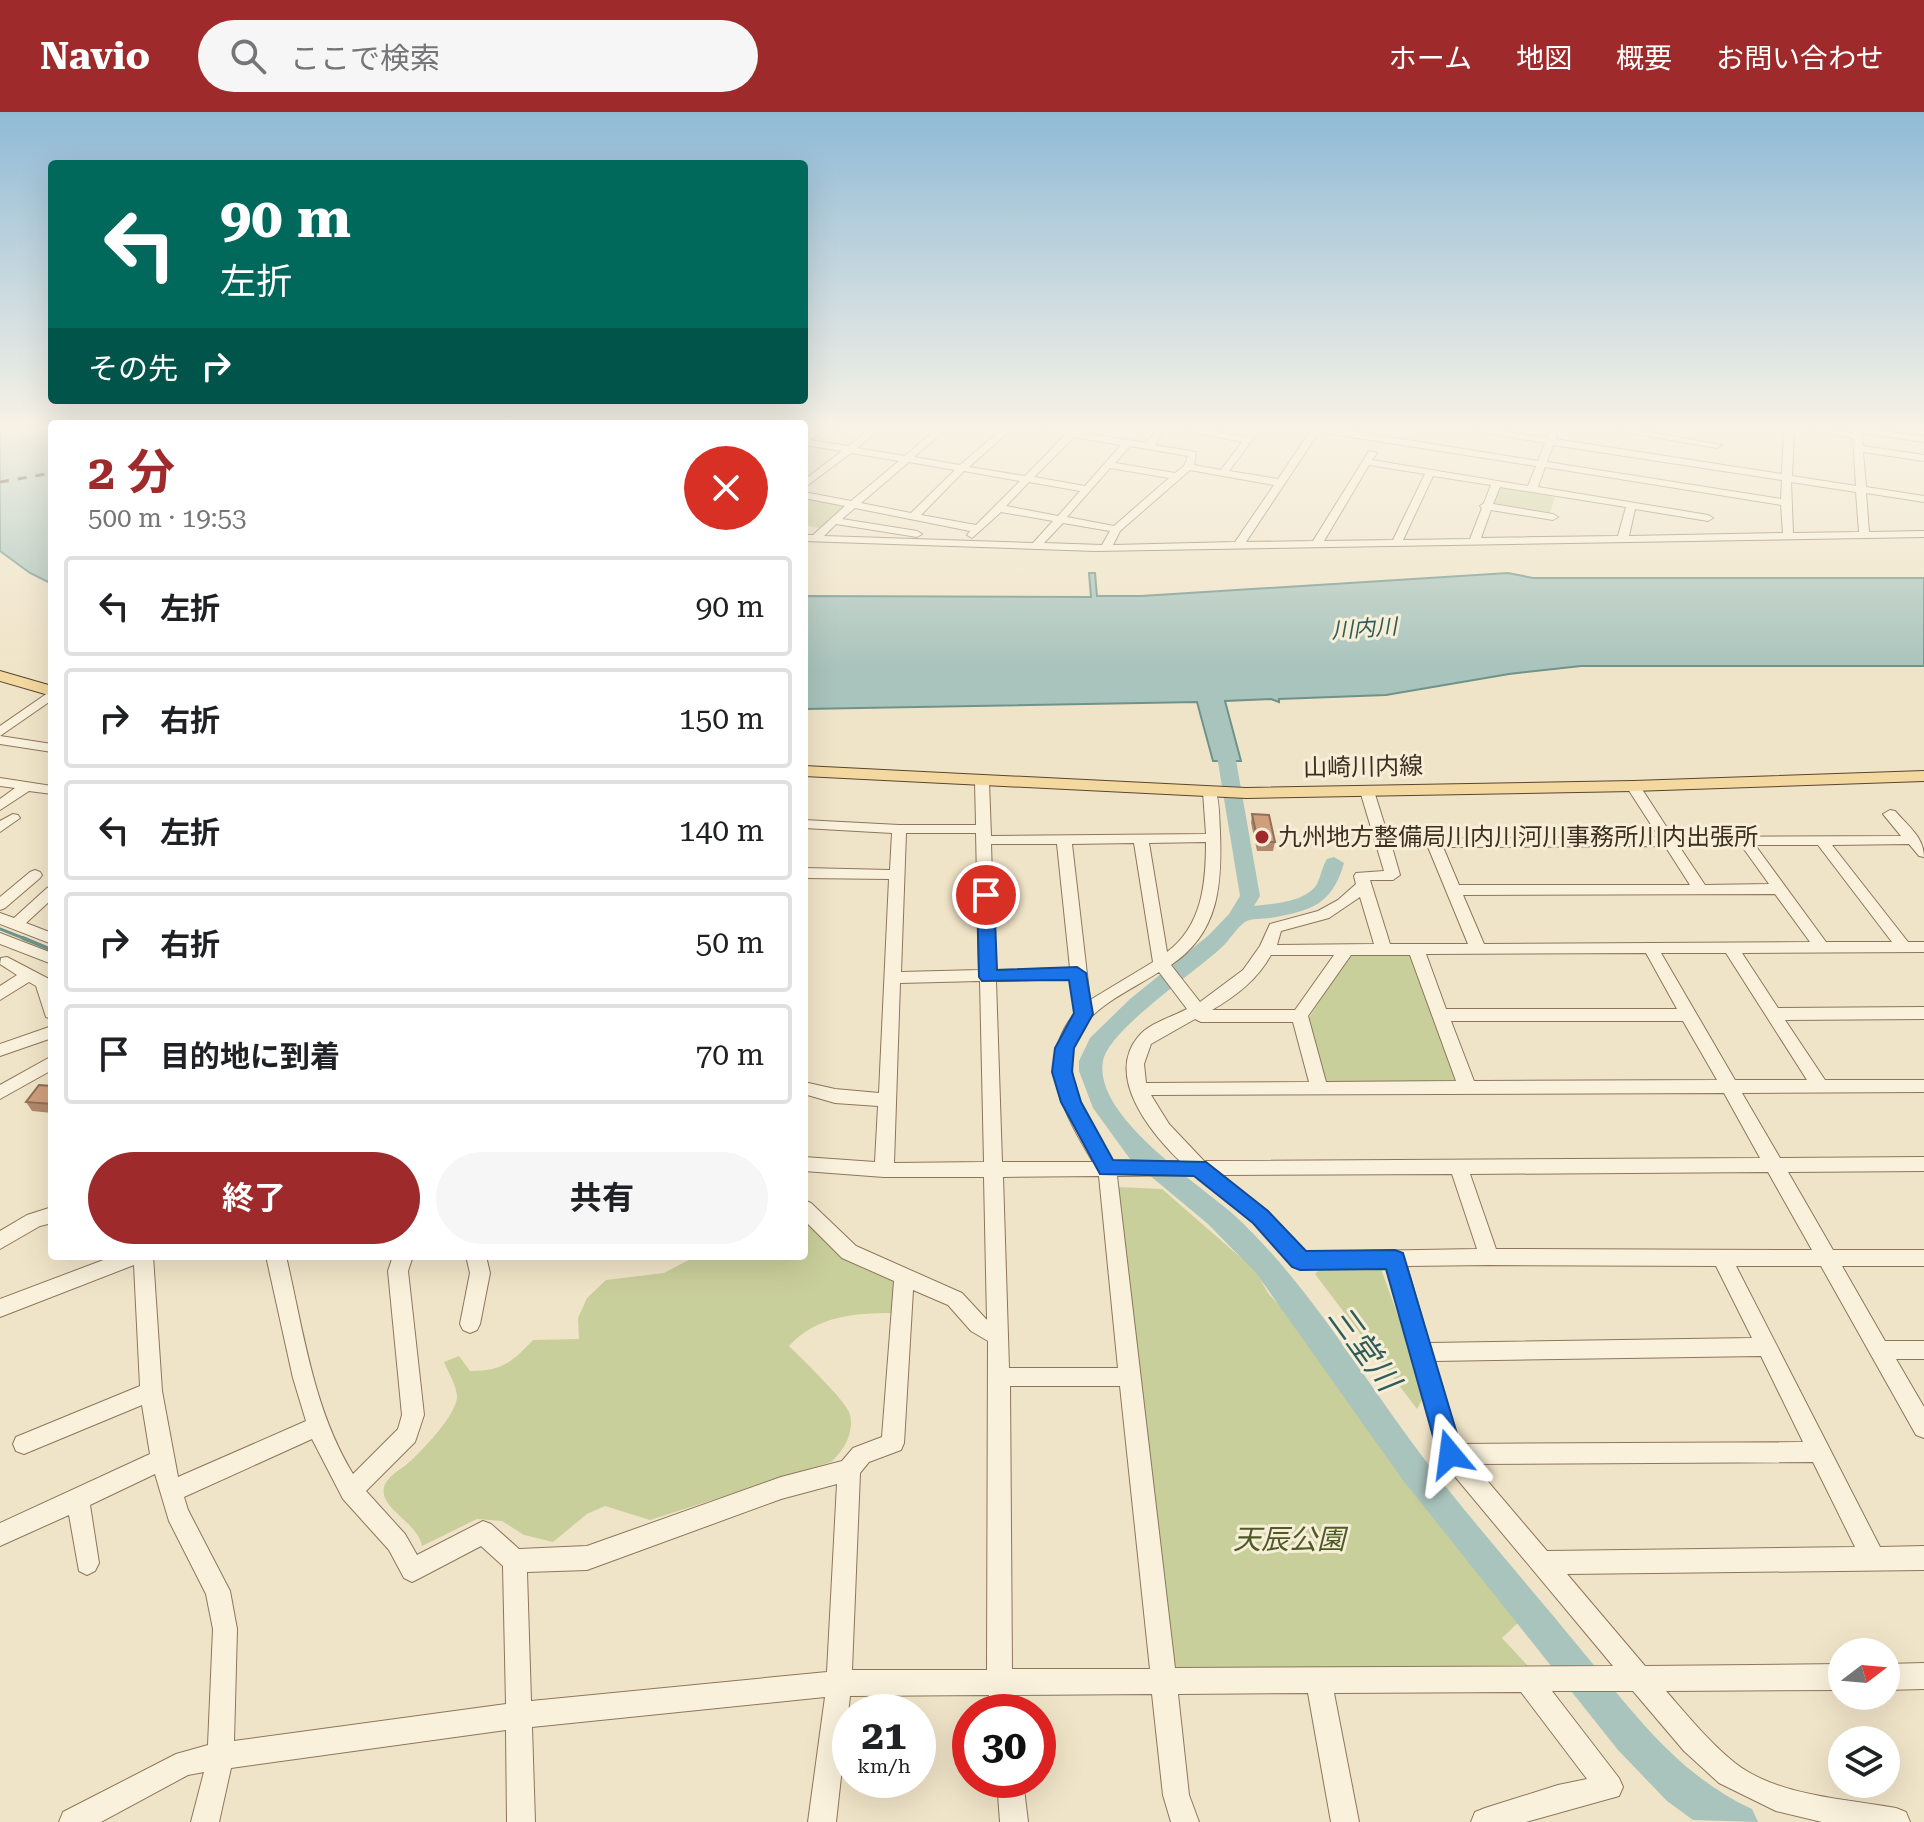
<!DOCTYPE html>
<html lang="ja">
<head>
<meta charset="utf-8">
<style>
  :root { --surface:#fff; --page:#f6f6f6; --text:#202124; --muted:#757577; --line:#e0e0e0; --accent:#9e2a2b }
  body { margin:0; font-family:"Roboto Serif","Noto Sans JP",serif; background:var(--page); color:var(--text); height:100vh; display:flex; flex-direction:column; font-size:30px; white-space:nowrap }
  * { box-sizing:border-box; margin:0 }
  p { font-size:26px; color:var(--muted) }
  .icon { flex:none; width:44px; height:44px; fill:none; stroke:currentColor; stroke-width:2; stroke-linecap:round; stroke-linejoin:round }
  .map { position:relative; flex:1; overflow:hidden }
  .drawer { position:absolute; left:48px; top:308px; width:760px; height:840px; display:flex; flex-direction:column; background:var(--surface); border-radius:8px; box-shadow:0 8px 32px #0002 }
  .drawer>* { flex:none }
  .banner { position:absolute; left:48px; top:48px; width:760px; height:244px; border-radius:8px; box-shadow:0 8px 32px #0002; background:#00695c; color:#fff; overflow:hidden }
  .needle { width:52px; rotate:74deg }
  .fabs { position:absolute; left:1828px; top:1526px; display:grid; gap:16px }
  .fabs a { display:grid; place-items:center; width:72px; height:72px; border-radius:50%; background:var(--surface); box-shadow:0 8px 32px #0002; font-size:40px }
  .speed { position:absolute; left:832px; top:1582px; display:flex; gap:16px; font-size:40px; font-weight:700; text-align:center }
  .speed>* { display:grid; place-content:center; width:104px; height:104px; border-radius:50%; background:var(--surface); box-shadow:0 8px 32px #0002; line-height:1 }
  .speed small { font-size:20px; font-weight:400 }
  .speed .limit { border:12px solid #d22; background:#fff; color:#111 }
  .pin { position:absolute; display:grid; place-items:center; width:68px; height:68px; color:#fff; margin:-34px; border:4px solid #fff; border-radius:50%; box-shadow:0 2px 8px #0007 }
  .me { position:absolute; width:88px; margin:-44px; rotate:344deg; stroke-linejoin:round; filter:drop-shadow(0 0 6px #0008) }
  .turn { display:flex; align-items:center; gap:28px; height:168px; padding:0 40px; font-size:36px }
  .turn .icon { width:104px; height:104px; stroke-width:2.5 }
  .turn b { display:block; font-size:56px; line-height:68px }
  .then { display:flex; align-items:center; height:76px; padding:0 40px; background:#0003; gap:16px; font-size:30px }
  .round { display:grid; place-items:center; flex:none; width:84px; height:84px; border-radius:42px; background:var(--page) }
  .overview { display:flex; align-items:center; justify-content:space-between; height:136px; padding:0 40px }
  h1 { font-size:48px; font-weight:700; line-height:60px; color:var(--accent) }
  .button { display:flex; gap:16px; margin-top:auto; padding:16px 40px }
  .button a { flex:1; height:92px; border-radius:48px; background:var(--accent); color:#fff; font-size:32px; font-weight:700; line-height:92px; text-align:center }
  .button a+a { background:var(--page); color:var(--text) }
  ul { padding:0; list-style:none }
  li { display:flex; align-items:center; gap:24px; height:100px; margin:0 16px 12px; padding:0 24px; border:4px solid var(--line); border-radius:8px }
  li div { flex:1 }
  li b { display:block; font-size:30px }
  li em { font-style:normal }
  header { display:flex; align-items:center; gap:48px; box-sizing:border-box; height:112px; padding:0 40px; background:var(--accent); color:#fff }
  header strong { font-size:38px }
  nav { display:flex; gap:44px; margin-inline-start:auto; font-size:28px }
  .search { width:560px; height:72px; background:var(--page); display:flex; align-items:center; gap:20px; box-sizing:border-box; padding:0 28px; border-radius:44px; color:var(--muted); font-size:30px }
  .map>svg:first-child { display:block }
  .green { fill:#c9cf9b }
  .water { fill:#a9c4bc; stroke:#6f938a; stroke-width:2 }
  .lines { fill:none; stroke-linecap:round; stroke-linejoin:round }
  .stream-far1 { stroke:#6f938a; stroke-width:3 }
  .stream { stroke:#6f938a; stroke-width:4 }
  .river { fill:#a9c4bc; fill-rule:evenodd }
  .minor-casing { stroke:#8d765c; stroke-width:2 }
  .major-casing { stroke:#5b4430; stroke-width:2 }
  .minor { fill:#faf1dc; fill-rule:evenodd }
  .major { fill:#f3d9a0; fill-rule:evenodd }
  .rail { stroke:#3d2e20; stroke-width:3; stroke-dasharray:9 9; stroke-linecap:butt }
  .wall { fill:#b2896c }
  .building { fill:#cf9f7d; stroke:#916f58; stroke-width:2 }
  .route { fill:#1a73e8; stroke:#114b97; stroke-width:2 }
  .poi-dot { fill:#9e2a2b; stroke:#f7eed8; stroke-width:3 }
  .labels { text-anchor:middle; stroke-width:6; stroke-linejoin:round; paint-order:stroke }
  .far-water-label { font-size:22px; font-style:italic; fill:#2f5d5a; stroke:#f7eed8 }
  .street-label { font-size:24px; fill:#3d2e20; stroke:#f7eed8 }
  .poi-label { font-size:24px; fill:#3d2e20; stroke:#f7eed8; text-anchor:start }
  .near-park-label { font-size:28px; font-style:italic; fill:#4d5a26; stroke:#f7eed8 }
  .near-water-label { font-size:32px; font-style:italic; fill:#2f5d5a; stroke:#f7eed8 }
</style>
</head>
<body>
<header>
<strong>Navio</strong>
<div class="search"><svg class="icon" aria-label="search" viewBox="0 0 24 24"><circle cx="10" cy="10" r="6"/><path d="M15 15l6 6"/></svg>ここで検索</div>
<nav><a>ホーム</a><a>地図</a><a>概要</a><a>お問い合わせ</a></nav>
</header>
<div class="map">
<svg width="1924" height="1710" viewBox="0 0 1924 1710">
  <rect width="100%" height="100%" fill="#f0e4c8"/>
  <g class="green">
    <polygon points="1500,373 1556,383 1549,403 1490,392"/>
    <polygon points="804,386 846,394 819,416 804,413"/>
    <polygon points="1354,841 1411,841 1459,968 1455,971 1327,972 1322,967 1307,909 1347,844"/>
    <polygon points="1118,1075 1162,1077 1255,1158 1268,1181 1299,1215 1405,1367 1519,1510 1502,1526 1528,1554 1180,1559 1171,1548"/>
    <path d="M804,1106L842,1147L895,1170L893,1201C855,1201 816,1204 789,1234C802,1247 843,1286 849,1300C856,1318 844,1339 831,1350L650,1408L605,1394L587,1402L553,1430L524,1423L502,1409L477,1407L422,1434C417,1409 379,1397 384,1375C386,1366 399,1358 406,1353C421,1340 456,1304 457,1285C457,1274 448,1260 444,1250L459,1244L470,1259C503,1259 512,1250 533,1228L579,1227L578,1206L587,1186L606,1168L664,1161L696,1144H804Z"/>
    <polygon points="1321,1156 1381,1157 1426,1281 1417,1297 1315,1162"/>
  </g>
  <g class="water">
    <polygon points="0,316 52,316 52,472 30,461 0,439"/>
    <polygon points="1089,461 1095,461 1097,484 1141,484 1508,461 1533,466 1924,466 1924,554 1581,554 1509,562 1386,583 1279,587 1279,590 1271,587 1225,589 1241,649 1213,649 1197,590 804,597 804,484 1091,485"/>
  </g>
  <g class="lines">
    <polyline class="stream-far1" points="0,817 28,828"/>
    <polyline class="stream" points="23,826 52,838"/>
    <path class="river" d="M1222,615L1231,620L1260,784L1254,794C1273,792 1306,790 1317,772C1321,764 1322,755 1327,747L1334,745L1344,751C1332,793 1311,799 1270,806C1263,807 1251,806 1245,810C1236,816 1230,828 1222,835C1196,860 1109,917 1103,949C1093,1004 1198,1071 1233,1102C1308,1171 1361,1263 1422,1344C1473,1411 1530,1475 1583,1540C1634,1601 1678,1663 1752,1697L1758,1710L1693,1708L1667,1689L1618,1638L1402,1367L1256,1161L1208,1112L1130,1047L1093,996L1079,959V949L1090,926L1130,887L1209,823L1229,802L1240,784L1213,620Z"/>
    <defs>
      <g id="minor">
        <path d="M817,316H828L810,328L848,334L871,316H881L857,336L905,344L937,316H947L914,345L960,353L1003,316H1013L969,355L1025,364L1065,323L1034,316L1069,319L1080,316L1078,320L1146,331L1158,316H1167L1155,333L1196,340L1194,353L1221,358L1242,330L1173,316H1195L1245,325L1252,316H1261L1229,359L1278,367L1311,318L1308,316H1332L1538,349L1545,331L1459,316H1483L1547,326L1550,316H1559L1555,327L1782,362L1784,316H1794L1792,364L1856,374L1853,326L1797,316L1853,321L1852,316L1924,324V330L1862,321L1863,334L1924,343V349L1863,340L1866,375L1924,384V390L1866,381L1869,420L1924,419V425L1095,439L804,429V423H813L845,394L804,386V380L851,389L899,349L851,341L804,376V368L842,339L804,333V324ZM1319,320L1536,354L1528,374L1372,348L1377,341L1369,339L1313,429L1246,430ZM1074,325L1121,333L1085,374L1034,365ZM1553,333L1782,368L1781,387L1547,350ZM1130,334L1188,344L1184,354L1175,361L1115,351ZM909,350L955,358L911,401L861,391ZM1369,353L1425,362L1393,428L1324,429ZM1545,355L1781,393L1783,421L1629,424L1635,397L1708,409L1713,406L1708,403L1538,375ZM1110,356L1169,366L1114,414L1067,405ZM1190,358L1274,373L1235,430L1113,433L1120,419ZM964,359L1020,369L976,413L921,403ZM1433,364L1491,373L1484,391L1480,394L1482,396L1470,427L1403,428ZM1029,370L1080,379L1058,404L1006,394ZM1791,370L1856,380L1859,420L1793,421ZM1500,375L1626,395L1618,424L1481,426L1491,398L1553,408L1558,405L1553,402L1493,392ZM855,396L970,419L967,423L972,426L1001,400L1053,409L1033,431L824,424L836,412L917,425L922,422L917,419L842,407ZM1063,411L1110,419L1102,433L1044,431Z"/>
        <polygon points="1602,316 1626,316 1722,333 1717,336"/>
        <polygon points="52,578 52,588 0,624 0,614"/>
        <polygon points="0,624 52,632 52,640 0,632"/>
        <polygon points="0,666 52,674 52,682 29,679 0,698 0,687 15,676 0,674"/>
        <path d="M982,666L989,670L991,724L1206,722L1203,680L1210,676L1215,677C1220,690 1219,706 1220,720C1222,773 1219,821 1171,853L1200,890L1243,858L1260,834L1270,812L1318,799L1338,788L1356,772L1354,764L1356,761L1384,759L1360,679L1367,675L1374,679L1389,727L1659,725L1626,674L1633,670L1638,671L1673,725L1901,724L1883,702L1890,698L1895,699C1908,714 1924,725 1924,745L1919,744L1909,732L1832,733L1908,830H1924V840L1742,841L1778,896L1924,895V907L1785,908L1825,968H1924V980L1742,981L1780,1046L1924,1045V1059L1788,1060L1833,1138H1924V1154H1842L1885,1229H1924V1247H1896L1924,1295V1326L1916,1323L1821,1154H1736L1880,1435L1924,1434V1458L1567,1462L1645,1554L1842,1552V1578L1666,1579C1688,1604 1709,1630 1735,1651C1777,1684 1845,1687 1896,1696L1906,1700L1910,1710H1822L1776,1699L1719,1671L1684,1639L1633,1579H1552L1619,1666L1623,1675L1619,1684L1526,1710H1471L1475,1700L1485,1696L1558,1673L1587,1667L1521,1580L1334,1581L1359,1710H1331L1308,1581L1178,1582L1189,1683L1199,1710H1171L1163,1683L1152,1582L1014,1583L1016,1600H990L989,1583L850,1584L836,1710H808L825,1585L532,1615L535,1710H507L506,1618L231,1656L219,1710H191L204,1660L188,1663L101,1710H59L63,1700L176,1642L208,1633L213,1517L206,1482L169,1409L155,1362L90,1393L99,1451L95,1459L87,1463L79,1459L69,1403L0,1434V1411L150,1342L142,1293L24,1342L16,1339L13,1332L16,1325L140,1274L134,1153L0,1205V1187L114,1144H153L162,1279L178,1365L306,1309L293,1266L266,1144H286C303,1217 313,1297 353,1362L398,1317L402,1303L388,1159L393,1144H413L408,1159L424,1303L415,1330L366,1379L405,1422L417,1443L483,1409L491,1412L519,1437L587,1434L781,1365L842,1349L853,1336L882,1325L894,1169L842,1146L804,1108V1088L811,1091L856,1134L962,1181L987,1208L984,1065H884L804,1059V1045L875,1050L878,994L835,991L804,982V970L835,977L879,981L889,767L804,766V756L890,758L892,721L804,716V708L899,713H976L975,670ZM906,721H976L979,858L901,860ZM1206,730C1206,772 1202,814 1167,840L1149,731ZM1134,731L1153,850L1090,888L1072,732ZM991,732H1057L1070,856L995,858ZM1741,733L1769,772L1705,773L1679,734ZM1755,733H1818L1892,830H1826ZM1665,734L1690,773H1459L1443,735ZM1392,735H1428L1468,832H1390L1370,768H1393L1400,763ZM1775,782L1810,830L1484,832L1463,783ZM1360,785L1374,832L1277,833L1281,819L1329,806ZM1646,841L1677,897H1446L1426,842ZM1661,841H1726L1807,968H1735ZM1271,843H1334L1295,898H1212C1236,884 1257,868 1271,843ZM1351,843H1410L1456,969L1326,970L1308,904ZM1159,860L1187,897C1172,905 1149,911 1138,925C1105,965 1151,1021 1180,1049H1113C1087,1009 1047,945 1092,904C1111,886 1137,874 1159,860ZM1071,867L1075,901C1034,950 1065,1003 1093,1050H1002L996,869ZM980,869L984,1050L894,1051L900,871ZM1195,907L1201,910H1293L1309,970L1146,971L1144,952L1151,932ZM1451,909H1683L1717,968L1474,969ZM1724,981L1760,1046L1204,1049L1169,1012L1151,983ZM1768,1060L1812,1138L1496,1137L1470,1062ZM1452,1062L1477,1137L1305,1140L1271,1103L1221,1063ZM1195,1063L1257,1114L1293,1154L1300,1156L1387,1155L1442,1349L1613,1554L1175,1556L1117,1064ZM1099,1064L1118,1256H1009L1003,1065ZM1489,1153L1716,1154L1752,1226L1429,1231L1407,1154ZM913,1178L948,1193L971,1219L988,1229L987,1558H852L860,1361L869,1350L901,1338L904,1331ZM1761,1244L1803,1330L1458,1332L1434,1249ZM1010,1274H1120L1150,1557H1012ZM312,1327L343,1387L389,1438L404,1466L412,1470L420,1466L481,1434L503,1454L506,1592L234,1629L237,1517L230,1479L188,1398L184,1385ZM1813,1350L1855,1435L1547,1439L1473,1352ZM837,1372L827,1560L531,1589L527,1460L587,1458L781,1387Z"/>
        <polygon points="13,702 18,703 20,706 0,720 0,709"/>
        <polygon points="35,758 40,760 42,763 40,766 5,796 0,798 0,785 30,760"/>
        <polygon points="52,774 52,787 26,811 52,821 52,832 0,812 0,801 14,806 47,776"/>
        <polygon points="0,821 52,841 52,852 0,832"/>
        <polygon points="7,845 49,867 52,874 52,907 46,905 36,874 29,870 0,888 0,874 17,863 0,852 1,846"/>
        <polygon points="52,914 52,926 0,944 0,932"/>
        <polygon points="52,944 52,958 0,987 0,973"/>
        <polygon points="52,1095 52,1111 40,1114 0,1137 0,1119 27,1103"/>
        <polygon points="466,1144 486,1144 490,1161 480,1212 477,1218 470,1221 463,1218 460,1212 470,1161"/>
        <polygon points="1924,1551 1924,1577 1886,1578 1886,1552"/>
        <polygon points="997,1668 1023,1668 1028,1710 1000,1710"/>
      </g>
      <g id="major">
        <polygon points="0,559 52,574 52,584 0,569"/>
        <polygon points="804,654 1246,676 1633,669 1924,659 1924,669 1633,679 1246,686 804,664"/>
      </g>
    </defs>
    <use href="#minor" class="minor-casing"/>
    <use href="#major" class="major-casing"/>
    <use href="#minor" class="minor"/>
    <use href="#major" class="major"/>
    <polyline class="rail" points="0,370 52,361"/>
  </g>
  <g class="wall">
    <polygon points="1252,702 1275,730 1273,739 1257,739 1251,711"/>
    <polygon points="52,974 52,1001 32,999 26,990"/>
  </g>
  <g class="building">
    <polygon points="1252,702 1269,703 1275,730 1258,730"/>
    <polygon points="39,973 52,974 52,992 26,990"/>
  </g>
  <linearGradient id="sky" x2="0" y2="1"><stop stop-color="#8fbad6"/><stop offset="0.57" stop-color="#f8f3e6"/><stop offset="1" stop-color="#f8f3e6" stop-opacity="0"/></linearGradient>
  <rect width="1924" height="556" fill="url(#sky)"/>
  <polygon class="route" points="986,778 994,783 997,858 1077,855 1086,861 1093,902 1074,936 1072,960 1081,990 1113,1048 1206,1050 1268,1099 1306,1139 1395,1138 1403,1141 1463,1342 1459,1350 1450,1354 1441,1350 1438,1342 1386,1157 1300,1158 1292,1155 1253,1111 1194,1064 1100,1062 1061,990 1052,960 1055,936 1074,901 1069,868 982,869 979,865 977,783"/>
  <circle class="poi-dot" cx="1262" cy="725" r="8"/>
  <g class="labels">
    <g class="far-water-label">
      <text transform="translate(1364 516) rotate(-4)" y="8">川内川</text>
    </g>
    <g class="street-label">
      <text transform="translate(1363 655) rotate(-1)" y="8">山崎川内線</text>
    </g>
    <g class="poi-label">
      <text x="1278" y="733">九州地方整備局川内川河川事務所川内出張所</text>
    </g>
    <g class="near-park-label">
      <text x="1289" y="1437">天辰公園</text>
    </g>
    <g class="near-water-label">
      <text transform="translate(1364 1236) rotate(54)" y="11">三堂川</text>
    </g>
  </g>
</svg>
<div class="fabs">
<a><svg class="needle" viewBox="-14 -14 28 28"><path d="M0-13l5 13h-10z" fill="#e53935"/><path d="M0 13l5-13h-10z" fill="#757577"/></svg></a>
<a><svg class="icon" aria-label="layers" viewBox="0 0 24 24"><path d="M12 4l9 5-9 5-9-5zM3 14l9 5 9-5"/></svg></a>
</div>
<div class="speed"><div>21<small>km/h</small></div><div class="limit">30</div></div>
<div class="pin" style="left:986px;top:783px;background:#d93025"><svg class="icon" aria-label="arrive" viewBox="0 0 24 24"><path d="M6 21V4h12l-3 4 3 4H6"/></svg></div>
<svg class="me" style="left:1450px;top:1342px" viewBox="-20 -20 40 40"><path d="M0-17L14 15 0 8-14 15z" fill="#1a73e8" stroke="#fff" stroke-width="4"/></svg>
<div class="banner">
<div class="turn"><svg class="icon" aria-label="left" viewBox="0 0 24 24"><path d="M17 20v-9H6M10 6l-5 5 5 5"/></svg><div><b>90 m</b>左折</div></div>
<div class="then">その先<svg class="icon" aria-label="right" viewBox="0 0 24 24"><path d="M7 20v-9h11M14 6l5 5-5 5"/></svg></div>
</div>
<section class="drawer">
<div class="overview"><div><h1>2 分</h1><p>500 m · 19:53</p></div><a class="round" style="background:#d93025;color:#fff"><svg class="icon" aria-label="close" viewBox="0 0 24 24"><path d="M6 6l12 12M18 6L6 18"/></svg></a></div>
<ul>
<li><svg class="icon" aria-label="left" viewBox="0 0 24 24"><path d="M17 20v-9H6M10 6l-5 5 5 5"/></svg><div><b>左折</b></div><em>90 m</em></li>
<li><svg class="icon" aria-label="right" viewBox="0 0 24 24"><path d="M7 20v-9h11M14 6l5 5-5 5"/></svg><div><b>右折</b></div><em>150 m</em></li>
<li><svg class="icon" aria-label="left" viewBox="0 0 24 24"><path d="M17 20v-9H6M10 6l-5 5 5 5"/></svg><div><b>左折</b></div><em>140 m</em></li>
<li><svg class="icon" aria-label="right" viewBox="0 0 24 24"><path d="M7 20v-9h11M14 6l5 5-5 5"/></svg><div><b>右折</b></div><em>50 m</em></li>
<li><svg class="icon" aria-label="arrive" viewBox="0 0 24 24"><path d="M6 21V4h12l-3 4 3 4H6"/></svg><div><b>目的地に到着</b></div><em>70 m</em></li>
</ul>
<div class="button"><a>終了</a><a>共有</a></div>
</section>
</div>
</body>
</html>
